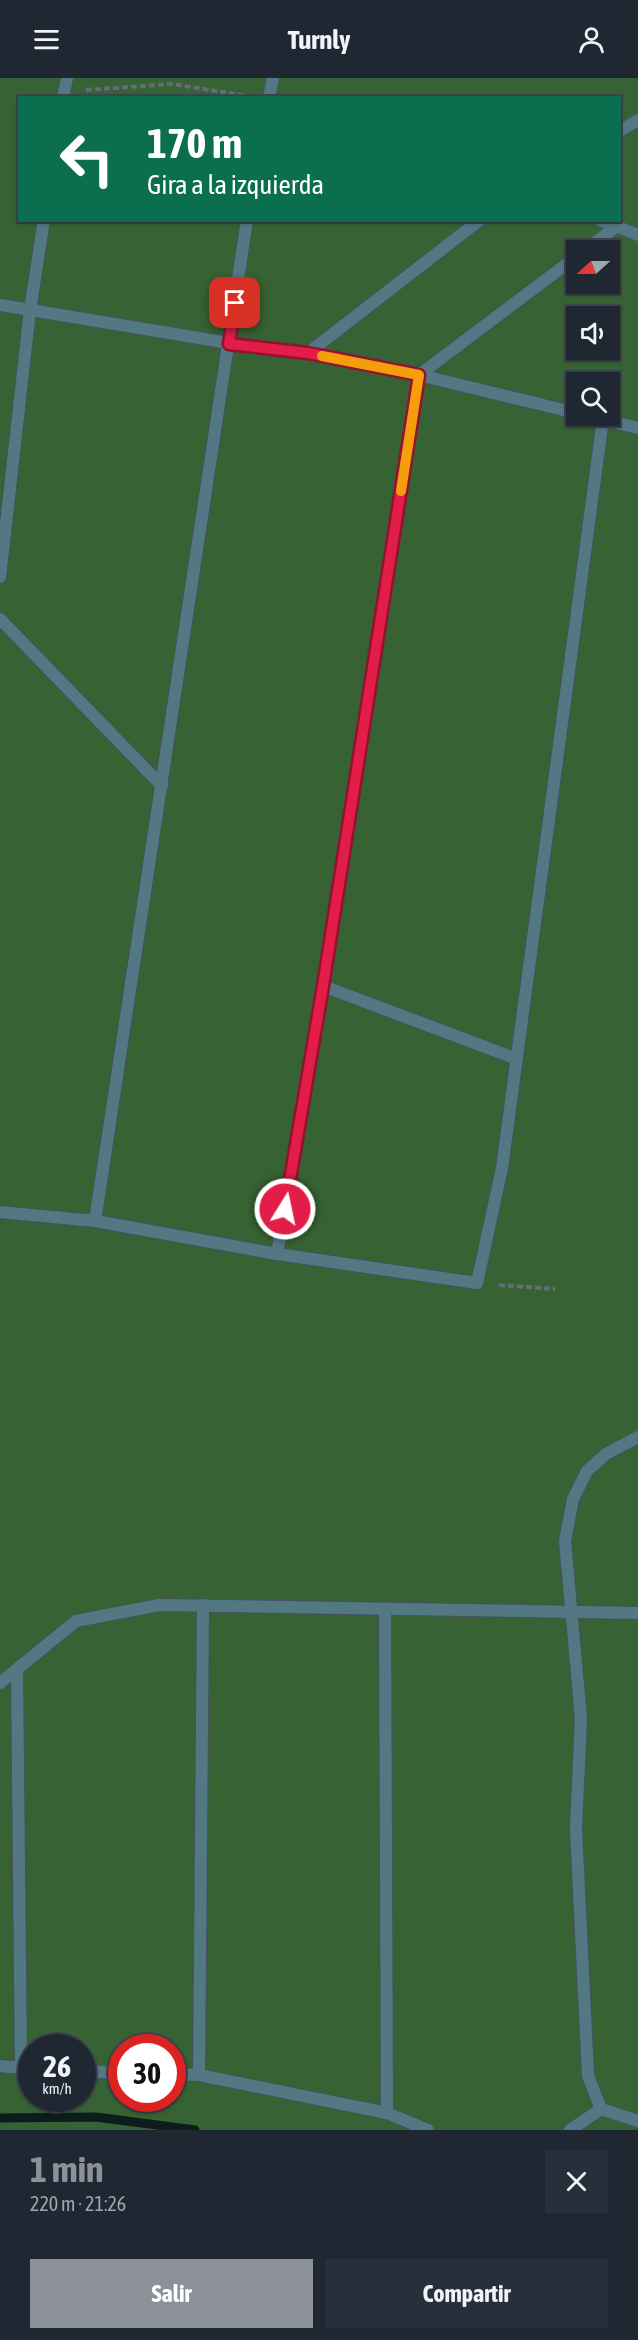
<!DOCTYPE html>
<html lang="es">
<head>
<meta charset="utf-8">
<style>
  :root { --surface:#1e2732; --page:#262f3a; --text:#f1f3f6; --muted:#a1a5ac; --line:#3c444d; --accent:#8c9099 }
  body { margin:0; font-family:"Asap Condensed",sans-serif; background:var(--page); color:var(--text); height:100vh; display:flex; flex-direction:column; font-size:22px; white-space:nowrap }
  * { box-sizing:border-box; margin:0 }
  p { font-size:20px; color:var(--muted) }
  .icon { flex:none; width:33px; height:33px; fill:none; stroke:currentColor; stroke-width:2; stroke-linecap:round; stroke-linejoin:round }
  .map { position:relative; height:2052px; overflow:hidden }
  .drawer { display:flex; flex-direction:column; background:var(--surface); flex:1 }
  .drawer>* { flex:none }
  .banner { position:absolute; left:18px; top:18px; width:603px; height:126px; border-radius:0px; box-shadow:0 2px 4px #0004,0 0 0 2px var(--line); background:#0b6e4f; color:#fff; overflow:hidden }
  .needle { width:39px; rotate:249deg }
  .fabs { position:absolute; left:566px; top:162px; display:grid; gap:12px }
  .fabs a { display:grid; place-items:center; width:54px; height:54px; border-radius:0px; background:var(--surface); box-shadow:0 2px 4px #0004,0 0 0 2px var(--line); font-size:30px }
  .speed { position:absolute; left:18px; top:1956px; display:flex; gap:12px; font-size:30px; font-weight:700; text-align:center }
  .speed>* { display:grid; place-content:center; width:78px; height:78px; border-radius:50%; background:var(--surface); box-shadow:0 2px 4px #0004,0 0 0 2px var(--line); line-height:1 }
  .speed small { font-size:15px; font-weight:400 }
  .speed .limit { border:9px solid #d22; background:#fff; color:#111 }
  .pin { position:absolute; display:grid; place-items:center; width:51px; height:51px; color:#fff; margin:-26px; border-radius:12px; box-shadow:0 3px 9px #0006 }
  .me { position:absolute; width:66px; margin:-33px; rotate:10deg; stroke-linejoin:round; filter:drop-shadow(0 0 4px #0008) }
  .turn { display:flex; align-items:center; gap:21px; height:126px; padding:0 30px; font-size:27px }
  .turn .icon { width:78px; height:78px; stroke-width:2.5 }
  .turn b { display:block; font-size:42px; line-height:51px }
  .round { display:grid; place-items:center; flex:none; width:63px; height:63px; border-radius:0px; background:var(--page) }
  .overview { display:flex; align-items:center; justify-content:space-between; height:102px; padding:0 30px }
  h1 { font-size:36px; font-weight:700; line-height:45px; color:var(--accent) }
  .primary-button { display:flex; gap:12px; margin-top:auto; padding:12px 30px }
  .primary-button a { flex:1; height:69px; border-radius:0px; background:var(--accent); color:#fff; font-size:24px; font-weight:700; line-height:69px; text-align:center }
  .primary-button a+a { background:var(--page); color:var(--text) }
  header { display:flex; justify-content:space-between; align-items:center; height:78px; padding:0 30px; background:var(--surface); font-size:27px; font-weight:700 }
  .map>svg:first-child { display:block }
  .green { fill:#376233; fill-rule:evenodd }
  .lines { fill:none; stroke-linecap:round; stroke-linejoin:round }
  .stream { stroke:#0d1c1c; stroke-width:9 }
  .street-casing { stroke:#46515f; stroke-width:14 }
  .path { stroke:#626d7a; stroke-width:4; stroke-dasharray:6 3; stroke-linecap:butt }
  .street { stroke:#537883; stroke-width:12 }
  .route-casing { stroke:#92132f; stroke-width:15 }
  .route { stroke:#e11d48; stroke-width:10 }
  .slow { stroke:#f59e0b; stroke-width:10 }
</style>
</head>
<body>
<header><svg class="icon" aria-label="menu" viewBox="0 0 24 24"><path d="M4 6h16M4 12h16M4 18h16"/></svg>Turnly<svg class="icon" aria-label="person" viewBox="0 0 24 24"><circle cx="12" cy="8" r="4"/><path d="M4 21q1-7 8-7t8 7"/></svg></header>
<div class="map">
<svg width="638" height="2052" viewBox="0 0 638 2052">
  <rect width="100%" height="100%" fill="#283443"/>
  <path class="green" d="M0,0H638V2052H0ZM20,20H620V142H20ZM576,172H609V206H576ZM576,238H609V272H576ZM576,304H609V338H576ZM32,1970H82V2020H32ZM122,1970H172V2020H122Z"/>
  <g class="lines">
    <polyline class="stream" points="0,2040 96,2039 195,2052"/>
    <defs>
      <g id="street">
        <polyline points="63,20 67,0"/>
        <polyline points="269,20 273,0"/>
        <polyline points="620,53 638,42"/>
        <polyline points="600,142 638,157"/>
        <polyline points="585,172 617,148"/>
        <polyline points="0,227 229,265 308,275 419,297 576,335"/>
        <polyline points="308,275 480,142"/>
        <polyline points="588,338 638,350"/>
        <polyline points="0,499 30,232 44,142"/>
        <polyline points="0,541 162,708"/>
        <polyline points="323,908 517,981"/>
        <polyline points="0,1134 95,1143 277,1176 477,1205 502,1090 603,341"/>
        <polyline points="95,1143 247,142"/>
        <polyline points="277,1176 323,908 419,297 576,179"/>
        <polyline points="385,1531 387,2035"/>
        <polyline points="17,1591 21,1991"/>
        <polyline points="0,1605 76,1543 159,1527 638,1535"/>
        <polyline points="0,1988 32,1991"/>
        <polyline points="82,1993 122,1995"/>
        <polyline points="172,1996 199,1997 387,2035 428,2052"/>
        <polyline points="199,1997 203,1527"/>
        <polyline points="601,2031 588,1998 576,1750 581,1640 565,1463 573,1421 587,1393 606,1376 638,1359"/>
        <polyline points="601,2031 638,2043"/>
        <polyline points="570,2052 601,2031"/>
      </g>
    </defs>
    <use href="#street" class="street-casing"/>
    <g class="path">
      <polyline points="86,12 172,6 248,18"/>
      <polyline points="499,1207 555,1211"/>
    </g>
    <use href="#street" class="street"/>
  </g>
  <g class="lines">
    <defs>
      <polyline id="route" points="235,225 229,266 308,275 419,297 323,908 285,1131"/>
    </defs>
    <use href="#route" class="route-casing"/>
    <use href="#route" class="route"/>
    <polyline class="slow" points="322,278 419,297 401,413"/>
  </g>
</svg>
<div class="fabs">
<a><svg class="needle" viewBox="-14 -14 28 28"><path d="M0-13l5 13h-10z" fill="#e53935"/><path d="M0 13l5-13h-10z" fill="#a1a5ac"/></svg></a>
<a><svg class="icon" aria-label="sound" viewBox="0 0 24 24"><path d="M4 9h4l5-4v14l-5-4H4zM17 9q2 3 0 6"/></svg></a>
<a><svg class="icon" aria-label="search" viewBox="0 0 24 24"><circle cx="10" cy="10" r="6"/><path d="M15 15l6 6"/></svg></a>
</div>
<div class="speed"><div>26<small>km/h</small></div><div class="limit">30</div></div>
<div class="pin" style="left:235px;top:225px;background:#d93025"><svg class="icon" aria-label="arrive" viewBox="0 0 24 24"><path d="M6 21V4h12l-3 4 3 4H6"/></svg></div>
<svg class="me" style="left:285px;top:1131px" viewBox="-20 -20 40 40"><circle r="17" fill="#e11d48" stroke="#fff" stroke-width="3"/><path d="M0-11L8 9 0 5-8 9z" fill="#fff"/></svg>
<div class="banner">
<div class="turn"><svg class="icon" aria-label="left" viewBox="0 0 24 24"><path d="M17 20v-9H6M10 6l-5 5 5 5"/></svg><div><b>170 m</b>Gira a la izquierda</div></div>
</div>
</div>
<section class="drawer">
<div class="overview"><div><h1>1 min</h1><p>220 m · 21:26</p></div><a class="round"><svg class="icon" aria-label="close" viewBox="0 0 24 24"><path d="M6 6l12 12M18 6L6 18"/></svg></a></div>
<div class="primary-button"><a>Salir</a><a>Compartir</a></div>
</section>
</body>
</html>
